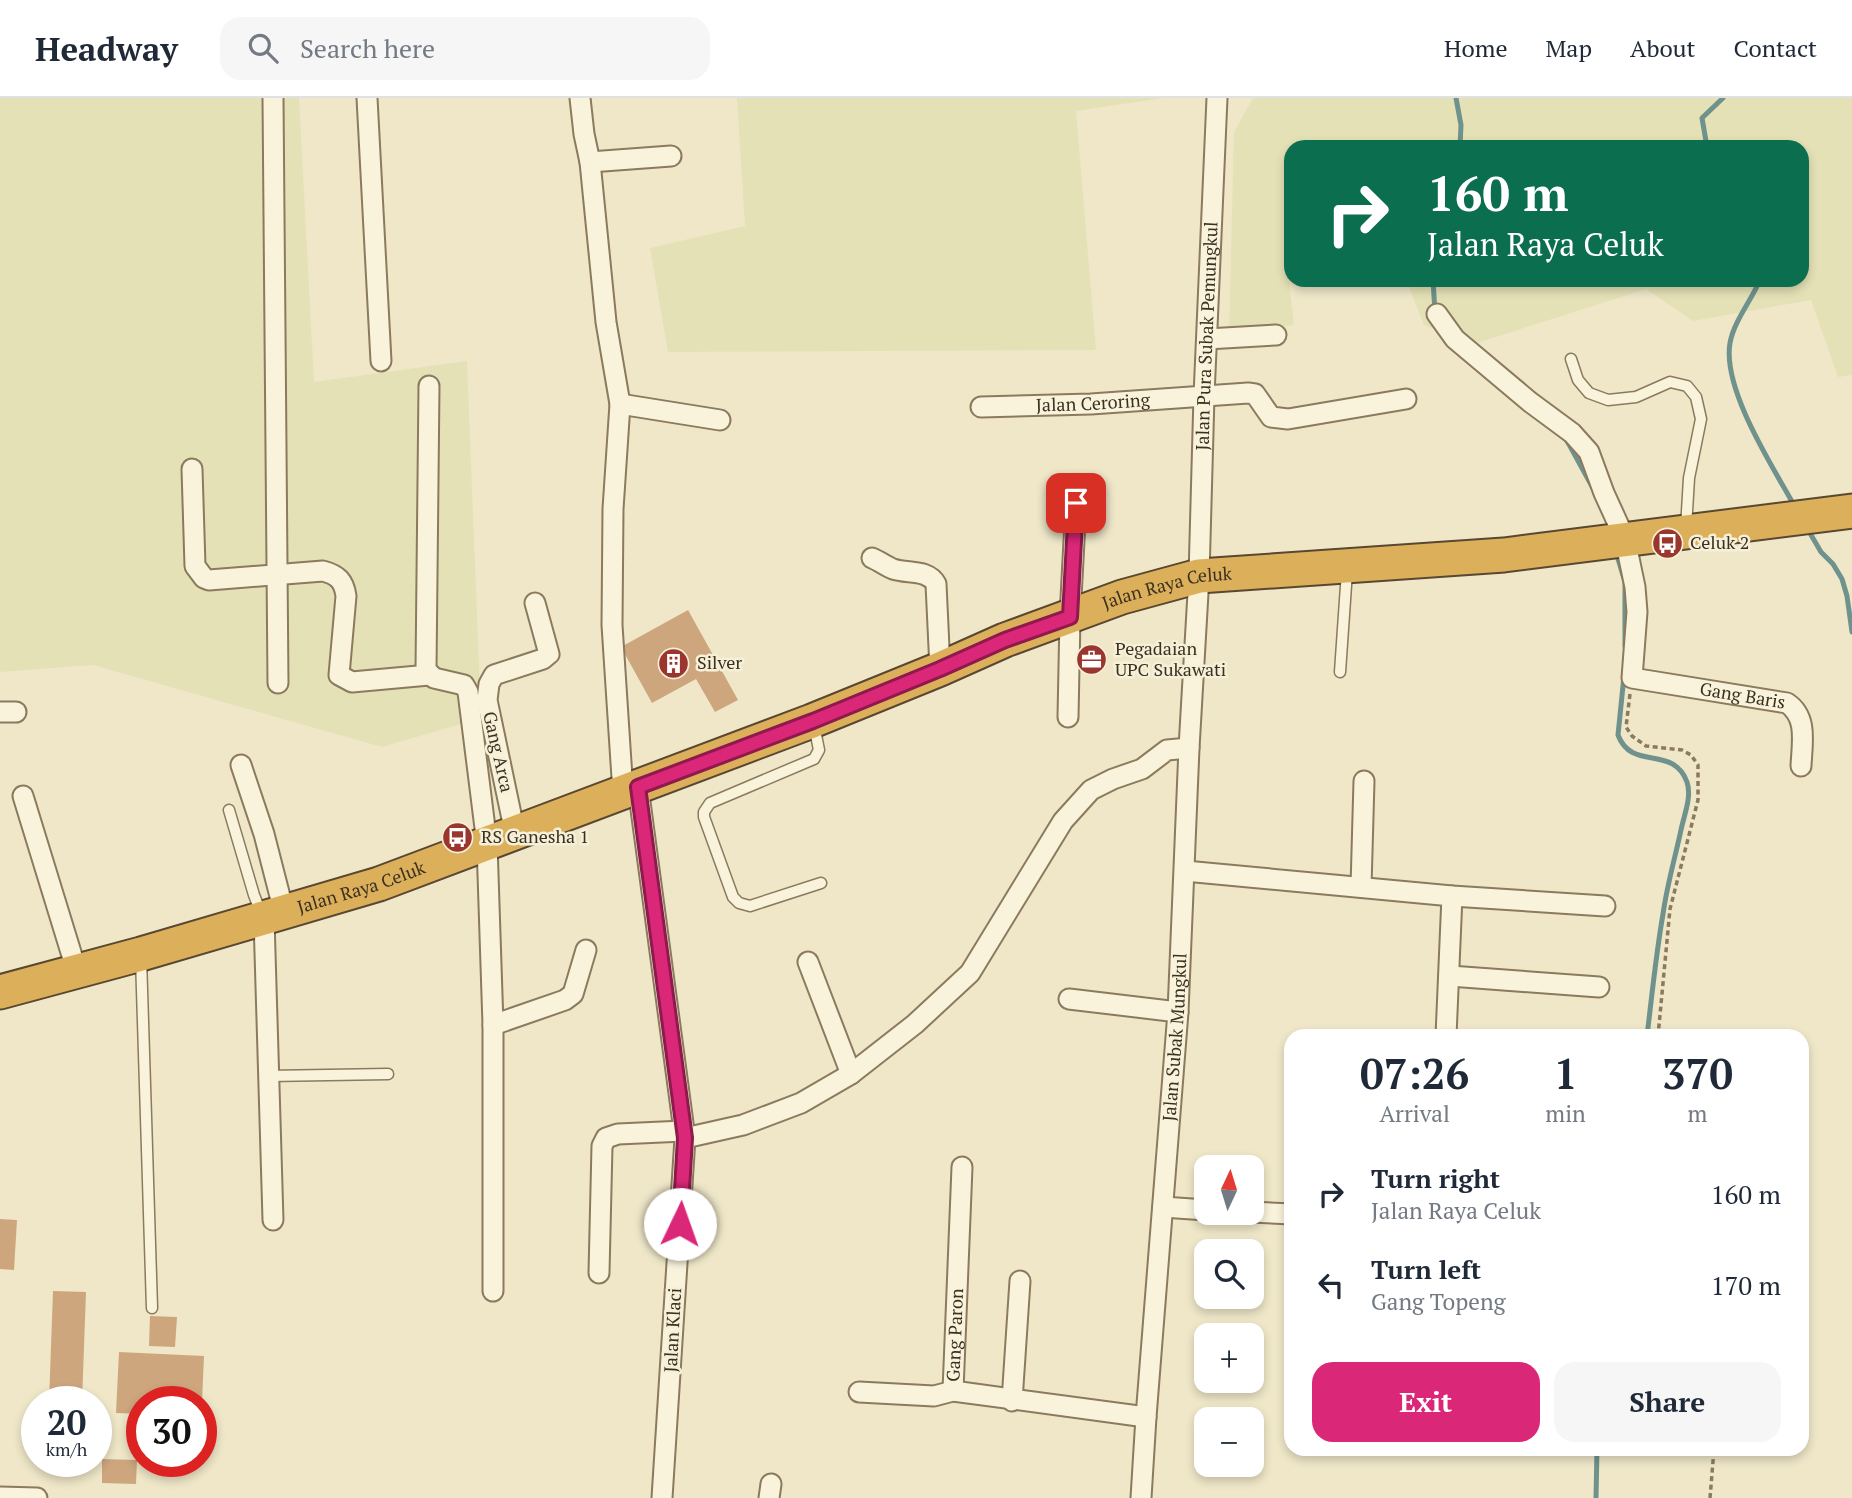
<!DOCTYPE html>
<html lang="en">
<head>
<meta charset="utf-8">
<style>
  :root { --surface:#fff; --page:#f6f6f7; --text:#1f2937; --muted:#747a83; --line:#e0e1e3; --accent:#db2777 }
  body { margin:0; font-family:"PT Serif",serif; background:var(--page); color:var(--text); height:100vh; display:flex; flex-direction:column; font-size:26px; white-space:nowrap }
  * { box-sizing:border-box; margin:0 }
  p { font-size:23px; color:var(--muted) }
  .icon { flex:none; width:38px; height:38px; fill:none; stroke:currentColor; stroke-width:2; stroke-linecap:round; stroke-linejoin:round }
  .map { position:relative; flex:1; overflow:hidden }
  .panel { position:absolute; left:1284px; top:931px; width:525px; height:427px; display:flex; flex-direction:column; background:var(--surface); border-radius:21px; box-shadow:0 4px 10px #0003 }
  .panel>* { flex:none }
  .banner { position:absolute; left:1284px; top:42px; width:525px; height:147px; border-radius:21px; box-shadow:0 4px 10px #0003; background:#0b6e4f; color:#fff; overflow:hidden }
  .needle { width:46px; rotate:4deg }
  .fabs { position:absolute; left:1194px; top:1057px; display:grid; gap:14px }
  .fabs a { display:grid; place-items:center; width:70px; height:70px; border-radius:14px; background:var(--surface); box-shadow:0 4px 10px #0003; font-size:35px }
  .speed { position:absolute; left:21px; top:1288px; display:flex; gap:14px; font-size:35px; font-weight:700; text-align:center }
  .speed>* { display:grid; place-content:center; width:91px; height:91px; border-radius:50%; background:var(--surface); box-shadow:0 4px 10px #0003; line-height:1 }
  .speed small { font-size:18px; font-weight:400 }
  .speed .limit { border:10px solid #d22; background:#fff; color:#111 }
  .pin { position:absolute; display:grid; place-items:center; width:60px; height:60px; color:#fff; margin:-30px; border-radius:14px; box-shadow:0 4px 10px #0006 }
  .me { position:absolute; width:77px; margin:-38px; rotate:3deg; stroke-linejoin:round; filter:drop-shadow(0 0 5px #0008) }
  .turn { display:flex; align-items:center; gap:24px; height:147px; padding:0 28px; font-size:32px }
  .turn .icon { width:91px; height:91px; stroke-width:2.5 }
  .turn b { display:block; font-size:49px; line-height:60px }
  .eta { display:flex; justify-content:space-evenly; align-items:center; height:119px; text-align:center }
  .eta b { font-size:42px; font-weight:700; line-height:49px }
  .button { display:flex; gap:14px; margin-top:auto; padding:14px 28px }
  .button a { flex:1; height:80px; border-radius:21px; background:var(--accent); color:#fff; font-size:28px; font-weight:700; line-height:80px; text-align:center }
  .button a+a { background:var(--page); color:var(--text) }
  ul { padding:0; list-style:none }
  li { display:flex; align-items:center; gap:21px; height:91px; padding:0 28px }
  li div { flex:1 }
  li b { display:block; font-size:26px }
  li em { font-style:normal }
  header { display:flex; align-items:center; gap:42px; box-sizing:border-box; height:98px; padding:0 35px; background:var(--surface); border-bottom:2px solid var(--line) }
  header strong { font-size:33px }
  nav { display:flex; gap:38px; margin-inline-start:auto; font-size:24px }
  .search { width:490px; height:63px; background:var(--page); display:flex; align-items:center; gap:18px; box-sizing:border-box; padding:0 24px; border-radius:21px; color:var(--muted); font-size:26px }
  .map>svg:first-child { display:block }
  .farmland { fill:#e5e1b6 }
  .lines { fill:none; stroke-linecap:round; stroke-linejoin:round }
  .stream { stroke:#6f928c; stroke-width:5 }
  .building { fill:#cda67e }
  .lane-casing { stroke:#8b7a5d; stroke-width:13 }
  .street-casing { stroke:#8b7a5d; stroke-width:23 }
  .highway-casing { stroke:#594731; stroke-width:37 }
  .path { stroke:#8b7a5d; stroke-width:3.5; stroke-dasharray:5 3.5; stroke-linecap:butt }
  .lane { stroke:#f9f3dc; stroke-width:10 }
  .street { stroke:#f9f3dc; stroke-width:19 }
  .highway { stroke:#dcb05b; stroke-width:33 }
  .route-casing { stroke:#8e194d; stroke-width:18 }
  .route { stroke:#db2777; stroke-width:12 }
  .labels { text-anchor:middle; stroke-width:5; stroke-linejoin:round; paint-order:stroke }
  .street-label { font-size:18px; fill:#3c3020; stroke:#f6f0d8 }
  .poi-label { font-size:18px; fill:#3c3020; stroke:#f6f0d8; text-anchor:start }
</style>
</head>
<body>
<header>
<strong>Headway</strong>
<div class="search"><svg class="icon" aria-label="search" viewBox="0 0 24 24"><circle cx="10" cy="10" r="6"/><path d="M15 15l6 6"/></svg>Search here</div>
<nav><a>Home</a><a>Map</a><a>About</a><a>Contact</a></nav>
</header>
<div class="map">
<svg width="1852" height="1400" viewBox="0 0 1852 1400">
  <rect width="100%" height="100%" fill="#efe7c8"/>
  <g class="farmland">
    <polygon points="0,0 299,0 314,284 467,263 481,620 382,649 93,567 0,574"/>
    <polygon points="737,0 1163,0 1076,13 1096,252 668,254 650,150 745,128"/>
    <polygon points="1253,0 1852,0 1852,277 1838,279 1811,202 1693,223 1646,191 1474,246 1424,227 1407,184 1382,182 1802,182 1802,49 1292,49 1292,176 1288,176 1294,227 1229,236 1234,34"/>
  </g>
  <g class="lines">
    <g class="stream">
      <polyline points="1456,0 1461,27 1460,49"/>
      <polyline points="1707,49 1702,20 1723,0"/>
      <polyline points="1433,182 1435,214"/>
      <path d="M1760,182C1751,203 1734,223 1730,245C1722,291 1773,369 1795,409"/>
      <polyline points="1565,339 1594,392"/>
      <polyline points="1807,430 1821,454 1833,466 1842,481 1847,498 1852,534"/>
      <polyline points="1616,454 1625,484 1625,548"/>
      <path d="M1624,578L1618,637C1632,674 1673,646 1687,684C1692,699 1684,717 1681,732C1675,760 1667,787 1663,816C1656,856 1652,897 1647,938"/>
      <polyline points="1596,1400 1597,1351"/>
    </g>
  </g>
  <g class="building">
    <polygon points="688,512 738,602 715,614 696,581 652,605 621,549"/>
    <polygon points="0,1121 17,1122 14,1172 0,1171"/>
    <polygon points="53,1193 86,1194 82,1304 49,1304"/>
    <polygon points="150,1218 177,1219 175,1249 149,1248"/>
    <polygon points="119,1254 204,1258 202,1304 142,1304 142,1316 116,1315"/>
    <polygon points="102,1361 137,1362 136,1386 102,1385"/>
  </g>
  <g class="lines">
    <defs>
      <g id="lane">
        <polyline points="1571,261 1578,282 1589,295 1608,302 1636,299 1670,284 1687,288 1696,299 1701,321 1689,380 1686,430"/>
        <polyline points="1340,574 1347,473"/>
        <polyline points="814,627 819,652 814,661 710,705 704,714 704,719 733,799 739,805 750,808 821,785"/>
        <polyline points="229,712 254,797 261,815"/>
        <polyline points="141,860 152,1210"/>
        <polyline points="268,978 388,976"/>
      </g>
      <g id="street">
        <polyline points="273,0 278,585"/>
        <polyline points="367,0 381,263"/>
        <polyline points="580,0 584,36 590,64 606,224 620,306 613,411 612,527 623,695"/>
        <polyline points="590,64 671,58"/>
        <path id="s1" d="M1437,216L1455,241L1530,304L1572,335L1589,354L1604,395L1625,441L1635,489L1637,514L1632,580L1787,605C1808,619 1802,645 1801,668"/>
        <polyline points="1207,241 1276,237"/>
        <polyline points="429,288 426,572 434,580 464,587 468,594 487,746 493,927 493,1193"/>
        <polyline points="620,306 720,322"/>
        <path id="s2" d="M981,309L1091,306L1248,295L1255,296L1271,319L1288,321L1406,301"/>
        <path d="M192,371L195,468L204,480L209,482L323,473C338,477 344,483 346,498L339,577L352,584L429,577"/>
        <path d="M872,460C879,463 886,468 893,471C908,476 928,471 936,486L940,571"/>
        <polyline points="0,614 16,614"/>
        <polyline points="1068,619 1070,519 1076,405"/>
        <polyline points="241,667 264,736 284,814"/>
        <polyline points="638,689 685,1040 662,1400"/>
        <polyline points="23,698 77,874"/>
        <polyline points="515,735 487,602 489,586 494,577 543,561 549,556 535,505"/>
        <polyline points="1185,773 1452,798 1605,808"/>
        <polyline points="1361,789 1364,683"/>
        <polyline points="264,821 273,1122"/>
        <polyline points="808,864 851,976"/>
        <polyline points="1450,878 1599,889"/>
        <polyline points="1069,901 1178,914"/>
        <polyline points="493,927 565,902 573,896 586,852"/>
        <polyline points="1446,938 1452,798"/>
        <polyline points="685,1040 743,1027 801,1005 851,976 915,926 970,875 1063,723 1091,692 1113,681 1142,671 1167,652 1189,650"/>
        <polyline points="1163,1109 1206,1112"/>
        <polyline points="1251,1114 1292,1116"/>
        <polyline points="599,1175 602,1048 606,1040 618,1036 684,1033"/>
        <path id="s3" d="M953,1293L962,1069"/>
        <polyline points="859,1294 934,1298 953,1293 1146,1319"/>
        <polyline points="1012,1303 1020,1183"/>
        <polyline points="0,1399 37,1400"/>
        <polyline points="769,1400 771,1386"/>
        <path id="s4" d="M1141,1400L1146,1319L1178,914L1189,650L1199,478L1204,298L1217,0"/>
      </g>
      <g id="highway">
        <path id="s5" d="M0,894L141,856L379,786L812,623L940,571L1005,542L1122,499L1199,478L1504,457L1852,413"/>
      </g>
    </defs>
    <use href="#lane" class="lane-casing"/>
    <use href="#street" class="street-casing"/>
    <use href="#highway" class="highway-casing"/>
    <g class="path">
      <polyline points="1630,596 1626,629 1632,638 1646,648 1682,652 1691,657 1698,667 1698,702 1670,811 1658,938"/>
      <polyline points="1710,1400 1714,1351"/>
    </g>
    <use href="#lane" class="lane"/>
    <use href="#street" class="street"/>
    <use href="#highway" class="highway"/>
  </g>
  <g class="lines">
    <defs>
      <polyline id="route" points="680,1126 685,1040 638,689 813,623 940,571 1005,542 1070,519 1076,405"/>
    </defs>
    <use href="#route" class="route-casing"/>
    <use href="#route" class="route"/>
  </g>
  <defs>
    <symbol id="bus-disc" viewBox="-11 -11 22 22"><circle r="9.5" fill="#9a362d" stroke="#f6f0d8"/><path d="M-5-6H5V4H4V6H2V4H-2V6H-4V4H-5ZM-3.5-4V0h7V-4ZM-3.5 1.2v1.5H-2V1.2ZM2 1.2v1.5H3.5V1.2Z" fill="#fff"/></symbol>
    <symbol id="office-disc" viewBox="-11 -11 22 22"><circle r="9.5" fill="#9a362d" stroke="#f6f0d8"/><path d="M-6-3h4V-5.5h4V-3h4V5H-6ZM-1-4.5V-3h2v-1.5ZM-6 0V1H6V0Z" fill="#fff"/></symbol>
    <symbol id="building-disc" viewBox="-11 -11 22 22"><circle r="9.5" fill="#9a362d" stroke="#f6f0d8"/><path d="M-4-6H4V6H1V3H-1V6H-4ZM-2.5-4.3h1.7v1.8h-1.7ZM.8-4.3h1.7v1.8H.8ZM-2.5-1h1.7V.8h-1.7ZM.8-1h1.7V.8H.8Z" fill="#fff"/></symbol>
  </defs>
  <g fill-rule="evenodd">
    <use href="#bus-disc" x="1650" y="428" width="35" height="35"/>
    <use href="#office-disc" x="1074" y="544" width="35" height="35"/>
    <use href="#building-disc" x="656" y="548" width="35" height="35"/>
    <use href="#bus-disc" x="440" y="722" width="35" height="35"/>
  </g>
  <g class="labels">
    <g class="street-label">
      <text dy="6" stroke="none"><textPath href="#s4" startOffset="1164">Jalan Pura Subak Pemungkul</textPath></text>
      <text dy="6" stroke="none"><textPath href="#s2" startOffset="112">Jalan Ceroring</textPath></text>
      <text dy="6" stroke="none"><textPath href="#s5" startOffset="1237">Jalan Raya Celuk</textPath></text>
      <text dy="6" stroke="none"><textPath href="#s1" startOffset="553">Gang Baris</textPath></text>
      <text transform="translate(498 654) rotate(77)" y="6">Gang Arca</text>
      <text dy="6" stroke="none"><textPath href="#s5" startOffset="376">Jalan Raya Celuk</textPath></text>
      <text dy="6" stroke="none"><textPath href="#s4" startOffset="462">Jalan Subak Mungkul</textPath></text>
      <text transform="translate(673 1232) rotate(-87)" y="6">Jalan Klaci</text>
      <text dy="6" stroke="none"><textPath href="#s3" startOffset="56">Gang Paron</textPath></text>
    </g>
    <g class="poi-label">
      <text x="1690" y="451">Celuk 2</text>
      <text x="1115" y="557">Pegadaian<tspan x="1115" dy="21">UPC Sukawati</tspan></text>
      <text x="697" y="571">Silver</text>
      <text x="481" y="745">RS Ganesha 1</text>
    </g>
  </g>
</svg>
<div class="fabs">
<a><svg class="needle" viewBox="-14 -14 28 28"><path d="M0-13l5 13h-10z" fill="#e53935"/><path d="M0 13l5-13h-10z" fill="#747a83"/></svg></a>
<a><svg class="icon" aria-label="search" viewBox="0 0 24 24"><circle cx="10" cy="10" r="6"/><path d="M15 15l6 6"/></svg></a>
<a>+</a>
<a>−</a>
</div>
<div class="speed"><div>20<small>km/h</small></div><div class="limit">30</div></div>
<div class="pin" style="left:1076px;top:405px;background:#d93025"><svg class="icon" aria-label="arrive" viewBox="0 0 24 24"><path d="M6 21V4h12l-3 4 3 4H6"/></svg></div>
<svg class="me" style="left:680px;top:1126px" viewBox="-20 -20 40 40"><circle r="19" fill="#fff"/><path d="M0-13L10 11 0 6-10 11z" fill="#db2777"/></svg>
<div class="banner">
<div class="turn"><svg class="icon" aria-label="right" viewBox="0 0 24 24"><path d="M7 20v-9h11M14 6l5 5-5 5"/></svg><div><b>160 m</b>Jalan Raya Celuk</div></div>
</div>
<section class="panel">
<div class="eta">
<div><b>07:26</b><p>Arrival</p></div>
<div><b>1</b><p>min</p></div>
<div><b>370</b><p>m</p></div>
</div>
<ul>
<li><svg class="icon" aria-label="right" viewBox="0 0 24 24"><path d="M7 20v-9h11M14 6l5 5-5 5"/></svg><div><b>Turn right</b><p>Jalan Raya Celuk</p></div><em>160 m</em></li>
<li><svg class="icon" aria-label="left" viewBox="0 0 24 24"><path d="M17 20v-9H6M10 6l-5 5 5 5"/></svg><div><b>Turn left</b><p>Gang Topeng</p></div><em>170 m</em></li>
</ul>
<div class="button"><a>Exit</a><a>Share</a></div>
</section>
</div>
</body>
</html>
